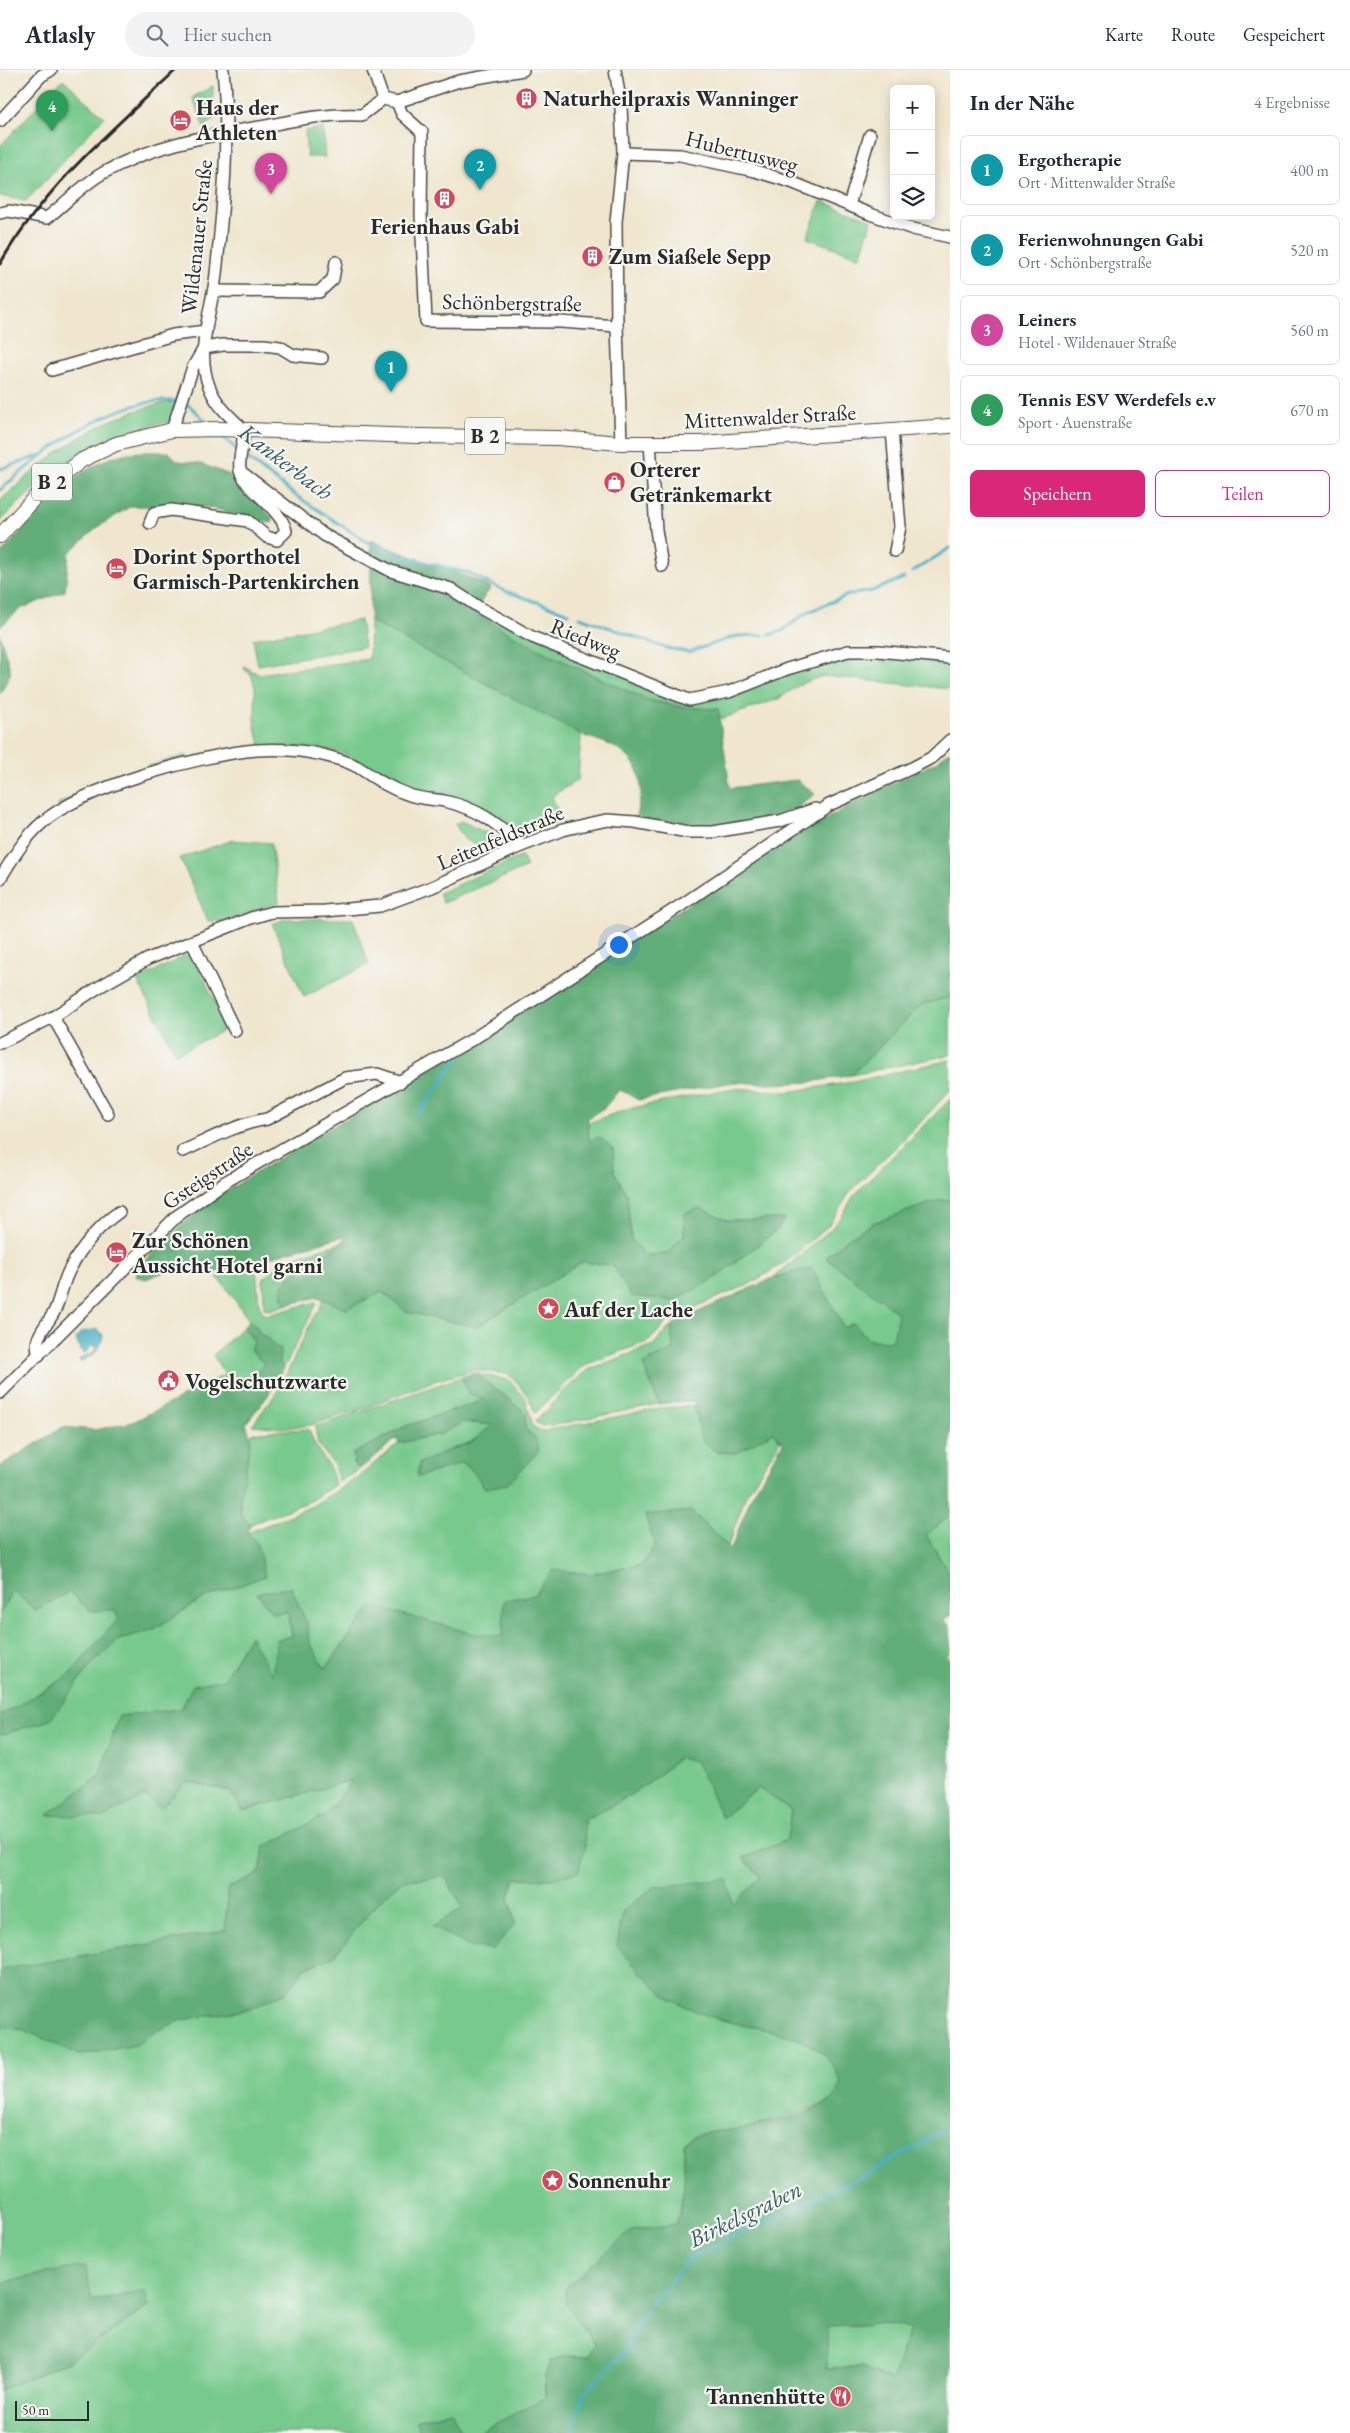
<!DOCTYPE html>
<html lang="de">
<meta charset="utf-8">
<style>
body{margin:0;font-family:"EB Garamond",serif;background:#f2f2f3;color:#1f2937}
.controls{position:absolute;right:15px;top:15px;display:grid;overflow:hidden;border-radius:8px;box-shadow:0 2px 12px #0003}
.controls button{width:45px;height:45px;display:grid;place-items:center;padding:0;border:0;border-bottom:1px solid #e0e1e3;background:#fff;color:#1f2937;font:25px sans-serif}
.scale{position:absolute;left:15px;bottom:12px;width:74px;box-sizing:border-box;padding-left:5px;border:2px solid #2b2b2b;border-top:0;font-size:14px;line-height:18px;white-space:nowrap;color:#2b2b2b;-webkit-text-stroke:4px #f6f6f2;paint-order:stroke}
.you{position:absolute;left:618px;top:874px;width:18px;height:18px;margin:-12px;border:4px solid #fff;border-radius:50%;background:#1a73e8;box-shadow:0 0 0 8px #1a73e833}
.badge{display:grid;place-items:center;width:32px;height:32px;border-radius:50%;background:#db2777;color:#fff;font-size:16px;font-weight:700}
.pin{position:absolute;translate:-50% -41px;filter:drop-shadow(0 1px 2px #0008)}
.pin::after{content:'';position:absolute;top:26px;width:18px;height:15px;background:inherit;clip-path:polygon(0 0,100% 0,50% 100%)}
.list{margin:0;padding:0;list-style:none}
h2{display:flex;justify-content:space-between;align-items:center;height:65px;margin:0;padding:0 20px;font-size:21px}
h2 small{font-size:16px;font-weight:400;color:#747a83}
.list li{display:grid;grid-template-columns:32px 1fr auto;gap:15px;align-items:center;box-sizing:border-box;height:70px;margin:0 10px 10px;padding:0 10px;border:1px solid #e0e1e3;border-radius:8px}
.list b{display:block;font-size:19px;white-space:nowrap}
.list p{margin:0;font-size:16px;white-space:nowrap;color:#747a83}
.list em{font-size:16px;font-style:normal;color:#747a83}
.actions{display:flex;gap:10px;padding:15px 20px}
.actions a{flex:1;padding:11px 0;border:1px solid #db2777;border-radius:8px;text-align:center;font-size:18px;color:#db2777}
.actions .main{background:#db2777;color:#fff}
.icon{flex:none;width:28px;height:28px;fill:none;stroke:currentColor;stroke-width:2;stroke-linecap:round;stroke-linejoin:round}
.map{position:relative;flex:none;width:950px;height:2363px;overflow:hidden}
header{display:flex;align-items:center;gap:30px;box-sizing:border-box;height:70px;padding:0 25px;background:#fff;border-bottom:1px solid #e0e1e3}
header strong{font-size:24px}
nav{display:flex;gap:28px;margin-inline-start:auto;font-size:18px}
.search{width:350px;height:45px;background:#f2f2f3;display:flex;align-items:center;gap:12px;box-sizing:border-box;padding:0 18px;border-radius:28px;color:#747a83;font-size:19px}
main{display:flex}
aside{flex:1;background:#fff}
.map>svg:first-child{display:block}
</style>
<header>
<strong>Atlasly</strong>
<div class="search"><svg class="icon" aria-label="search" viewBox="0 0 24 24"><circle cx="10" cy="10" r="6"/><path d="M15 15l6 6"/></svg>Hier suchen</div>
<nav><a>Karte</a><a>Route</a><a>Gespeichert</a></nav>
</header>
<main>
<div class="map">
<svg width="950" height="2363" viewBox="0 0 950 2363">
<rect width="100%" height="100%" fill="#f6f6f2"/>
<filter id="ink" filterUnits="userSpaceOnUse"><feTurbulence type="fractalNoise" baseFrequency=".02" numOctaves="2"/><feDisplacementMap in="SourceGraphic" scale="10" xChannelSelector="R" yChannelSelector="G"/><feConvolveMatrix kernelMatrix="1 2 1 2 8 2 1 2 1" color-interpolation-filters="sRGB"/></filter>
<filter id="wash" filterUnits="userSpaceOnUse"><feTurbulence type="fractalNoise" baseFrequency=".0096" numOctaves="4" result="noise"/><feDisplacementMap in="SourceGraphic" scale="20" xChannelSelector="R" yChannelSelector="G"/><feGaussianBlur stdDeviation="1.12" result="paint"/><feColorMatrix in="noise" values="0 0 0 0 0 0 0 0 0 0 0 0 0 0 0 0 0 1.4 0 .05"/><feComposite in="paint" operator="in"/></filter>
<g filter="url(#wash)">
<rect width="100%" height="100%" fill="#efe6cd"/>
<g fill="#77c98c" stroke="#517a5c">
<path d="M63 9 104 47 26 131 0 126V76Z"/>
<path d="M213 16V50L204 58 193 27Z"/>
<path d="M323 58 325 87H307L305 61Z"/>
<path d="M821 131 872 150 860 187 807 168Z"/>
<path d="M172 332 177 333 172 351C93 365 55 396 0 452V431C51 384 102 343 172 332Z"/>
<path d="M476 538 687 634 861 583 950 590V619L823 606 801 614 778 629 721 649 717 639 690 638 648 630 529 575 472 543Z"/>
<path d="M360 550 364 577 258 595 253 569Z"/>
<path d="M370 551 581 665 578 710 552 726 561 751 524 768C501 748 478 735 448 727 435 724 420 724 407 720 386 713 370 698 351 687 329 675 287 678 261 676L255 657V618L251 604 245 600 244 596 258 604 369 589Z"/>
<path d="M186 685 189 689 58 737V734L106 709Z"/>
<path d="M461 751 508 773 511 777 483 790 476 775 464 769 455 754Z"/>
<path d="M233 770 271 773 279 832 226 851H208L180 788Z"/>
<path d="M522 786 527 797 443 833 439 823Z"/>
<path d="M286 849H353L369 894 304 927 272 854Z"/>
<path d="M191 883 228 958 176 984 137 910Z"/>
<path d="M950 927V985L852 1005 921 934Z"/>
<path d="M950 990V1020L918 1055 850 1122 837 1143 827 1157 787 1191 748 1215 704 1233 667 1252 649 1271 585 1295 535 1343 529 1328 517 1312 507 1304 474 1300 434 1311 367 1337 311 1355 282 1358 252 1355 280 1318 313 1248 320 1239 323 1229 346 1239 382 1222 407 1242 476 1257 582 1192 613 1195 673 1231 711 1211 778 1159 784 1149 727 1150 700 1138 685 1143 684 1165 667 1184 644 1185 631 1169 627 1125 613 1101V1078L589 1072 588 1053 627 1039 733 1018 787 1022 853 1012Z"/>
<path d="M950 1029V1130H940L873 1153 847 1169 826 1187 899 1243 893 1271 870 1270 853 1254 844 1258 812 1198 773 1208 830 1160 842 1146 854 1125Z"/>
<path d="M343 1172 281 1220 285 1235 269 1240 264 1238 263 1208 286 1190Z"/>
<path d="M256 1196 259 1235 264 1244 268 1245 315 1232 317 1233 283 1300 268 1268 260 1264C257 1257 252 1255 248 1249 237 1234 229 1220 217 1207Z"/>
<path d="M671 1256 673 1280 643 1294 659 1334 554 1355 543 1356 536 1353V1349L545 1343 561 1323 588 1300 653 1275Z"/>
<path d="M243 1257 255 1271 250 1279 264 1294 248 1310 221 1323 213 1311 225 1305 213 1285Z"/>
<path d="M474 1303 509 1310 526 1329 533 1357 544 1361 661 1338 695 1335 701 1368 736 1383 773 1362 780 1371 746 1425 728 1476 691 1441 645 1445 655 1475 642 1495 591 1504 553 1500 503 1567 474 1564 372 1536 324 1599 309 1571 307 1554 258 1523 272 1543 288 1542 292 1567 277 1570 272 1606 250 1566 224 1609 194 1615 181 1639 119 1646 99 1707 48 1745 103 1746 146 1726 160 1739 187 1712 230 1721 243 1741 353 1709 326 1745 264 1777 260 1802 228 1818 226 1861 0 1900V1665L50 1650 91 1595 118 1570 154 1559 202 1529 264 1506 247 1463 310 1437 357 1408 399 1373 441 1364 463 1352 494 1355 471 1372 440 1383 418 1407 462 1393 472 1400 485 1418 525 1359 511 1330Z"/>
<path d="M461 1307 469 1323 485 1330 406 1356 353 1384 354 1394 360 1399 339 1412 334 1395 318 1374 315 1357Z"/>
<path d="M306 1359 310 1361C316 1386 332 1391 335 1415L308 1432 251 1454 241 1446 240 1432 251 1364 259 1362Z"/>
<path d="M950 1446V1505L926 1465Z"/>
<path d="M13 1521 36 1540 69 1522 91 1541 114 1540 119 1549 68 1606 0 1646V1543Z"/>
<path d="M679 1688 697 1691 722 1748 758 1718 791 1740 787 1770 744 1788 760 1807 733 1836 617 1876 671 1929 798 1968 820 1981 835 1995 841 2012 836 2025 828 2033 748 2058 698 2064 684 2073V2117L677 2154 632 2160 565 2232 595 2275 588 2287 565 2286 545 2305V2328L477 2363H462L451 2340 415 2351 420 2363H0V2320L68 2292 145 2222 91 2231 85 2196 40 2204 0 2214V1957L25 1960 79 1985 136 1975 156 1961 181 1950 251 1939 287 1921 305 1898 334 1886 378 1832 403 1810 445 1807 463 1838 434 1856 515 1854 509 1827 515 1808 552 1809 585 1777 584 1749C620 1735 650 1713 679 1688Z"/>
<path d="M885 2254 910 2258 892 2310 862 2297 826 2298 827 2256Z"/>
</g>
<g fill="#61ad78" stroke="#466c52" fill-rule="evenodd">
<path d="M169 382 177 391 199 393 230 405 273 448 272 453 207 437 131 436 99 456 69 483 65 521 20 539 0 557V485C34 448 71 397 123 384 137 381 155 382 169 382Z"/>
<path d="M371 470C410 488 452 499 491 517L473 543 547 584 644 629 678 637 718 639 730 718 797 710 815 724 797 738 771 747 709 757 636 748C637 738 642 726 641 717 639 682 609 673 581 665L370 551Z"/>
<path d="M0 565 11 602 0 624Z"/>
<path d="M950 681V927L921 935 852 1005 810 1012 772 1014 733 1012 638 1030 629 1024 619 1020 605 1037 588 1048 589 1071 599 1067 613 1078 614 1101 627 1125 631 1169 644 1185 667 1184 684 1165 685 1143 700 1138 727 1150 784 1149 778 1159 711 1211 673 1231 631 1226 613 1195 582 1192 476 1257 407 1242 382 1222 346 1239 318 1227 285 1235 281 1220 289 1207 343 1172 344 1166 213 1203 205 1194 169 1200 146 1209 136 1206 138 1198 182 1155 212 1130 291 1081 416 1008 783 774 854 733 936 692Z"/>
<path d="M940 1130H950V1445L926 1465 950 1505V1545L944 1550 950 1556V1580L947 1587 950 1589V2363H477L545 2328V2305L551 2290 565 2286 588 2287 594 2274 565 2232V2218L632 2160 677 2154 684 2117V2073C705 2059 722 2062 746 2058 760 2056 820 2040 830 2031 836 2026 838 2019 841 2012 821 1960 767 1963 722 1950 705 1946 687 1938 672 1929 651 1917 634 1894 617 1876L623 1841 654 1817 727 1809 733 1835 760 1807 743 1788 787 1770 791 1740 758 1718 722 1748 697 1692 679 1688C649 1713 620 1734 584 1749L585 1777 578 1802 552 1809 515 1808 509 1827 515 1854 493 1879 469 1877 433 1856 463 1838 445 1807 403 1810 378 1832 334 1886 305 1898 287 1921 251 1939 181 1950 156 1961 136 1975 79 1985 25 1960 0 1957V1900L225 1861 228 1818 260 1803 264 1777 326 1745 352 1710 243 1741 230 1721 187 1712 160 1739 146 1726 103 1747 47 1745 99 1707 119 1646 181 1639 193 1615 224 1609 250 1566 272 1605 277 1570 292 1566 288 1542 272 1543 257 1523 291 1517 307 1554 309 1571 325 1599 372 1536 474 1564 503 1566 504 1530 535 1525 553 1500 591 1504 642 1495 655 1475 645 1445 691 1441 731 1479 751 1427 783 1373 773 1362 736 1383 716 1382 701 1369 694 1331 659 1334 643 1294 673 1280 671 1256 685 1248 773 1208 812 1198 844 1258 853 1253 870 1270 893 1271 898 1243 826 1188 847 1169 873 1153ZM885 2254 910 2258 892 2310 862 2297 826 2298 828 2256Z"/>
<path d="M249 1251 257 1257 260 1264C269 1268 272 1276 281 1280L279 1290 283 1300 267 1327 246 1353 251 1369 240 1431 241 1446 251 1454 247 1463 257 1473 265 1506 202 1529 154 1559 118 1570 91 1595 50 1650 0 1665V1646L68 1606 119 1548 114 1540 91 1541 69 1522 36 1540 13 1521 0 1543V1396L63 1357 95 1360 133 1352 213 1311 221 1323 248 1310 264 1294 250 1278 254 1271 243 1257Z"/>
<path d="M474 1303 526 1343 525 1359 535 1367 539 1381 508 1414 485 1418 472 1400 462 1393 417 1407 419 1393 471 1372 493 1355 463 1352 441 1364 399 1373 396 1369 360 1399 354 1394 353 1384 406 1356 484 1330 469 1323 461 1307Z"/>
<path d="M86 2196 92 2231 145 2221 149 2236 68 2292 0 2320V2214L40 2204Z"/>
<path d="M451 2340 462 2363H420L415 2351Z"/>
</g>
<path fill="#49b0c8" stroke="#3a6e7a" d="M98 1259 103 1265C101 1281 93 1285 80 1292L79 1289 93 1283 97 1277 92 1275 84 1284 80 1280 76 1269 81 1262Z"/>
<g fill="none" stroke-linecap="round" stroke-linejoin="round">
<g stroke="#49b0c8" stroke-width="3">
<path d="M184 334 190 336 210 355"/>
<path d="M220 364 237 380"/>
<path d="M244 386 295 425 367 472 404 487 468 503 505 521 569 543"/>
<path d="M0 399 42 385"/>
<path d="M0 420C44 382 99 337 159 331 166 331 172 329 178 332"/>
<path d="M912 502 950 478"/>
<path d="M580 547 666 578 689 582 737 566 763 565"/>
<path d="M769 565 782 561 806 543 848 525 872 521 904 508"/>
<path d="M771 781 802 761"/>
<path d="M418 1044 465 979"/>
<path d="M572 2363 584 2322 623 2284 644 2243 690 2188 864 2106 950 2056"/>
</g>
</g>
</g>
<g filter="url(#ink)">
<g fill="none" stroke-linecap="round" stroke-linejoin="round">
<defs>
<g id="minor">
<path d="M373 0 383 29"/>
<path d="M615 0 621 35 623 83 616 152 617 256 621 373"/>
<path d="M397 32 402 44 422 62 421 145 426 251 561 252 617 256"/>
<path d="M0 51 41 6 51 0"/>
<path d="M623 83 680 85 755 101 791 112 870 144 913 159 950 167"/>
<path d="M849 135 870 65"/>
<path d="M0 143 9 141 47 148C66 133 82 115 103 103 152 75 206 66 260 57 296 50 326 43 362 45L383 29 397 32 459 11 523 0"/>
<path d="M214 221 319 222 333 209 336 192"/>
<path d="M52 300 173 265 206 261"/>
<path d="M172 360 193 297 204 278 223 275H264L280 277 293 285 322 288"/>
<path d="M892 360 900 457 895 481"/>
<path d="M650 373 656 460 662 496"/>
<path d="M240 401 324 465 391 501 451 519 480 538 532 567 689 630 729 622 787 599 848 581H878L950 588"/>
<path d="M150 453 154 443 171 440 248 451 267 467 277 470 286 461C280 436 243 419 240 399 238 387 244 373 244 360 230 347 216 335 209 316 195 280 212 240 216 204 223 137 230 68 223 0"/>
<path d="M0 809C12 789 25 767 43 752 83 717 203 684 257 680 276 679 299 680 318 684 331 687 349 691 361 699 376 709 389 718 407 724 418 729 432 729 444 731 477 738 498 753 521 776"/>
<path d="M192 872 235 961"/>
<path d="M53 947 108 1044"/>
<path d="M0 973 53 947 99 917 148 889 251 848 272 842 325 841 380 836 432 817 521 776 563 760 587 754 608 750 635 752 688 762H713L780 751 815 739"/>
<path d="M183 1081C210 1069 237 1054 267 1049L345 1008 377 1004 401 1012"/>
<path d="M39 1285C32 1266 47 1257 55 1240 61 1226 63 1210 71 1197 82 1176 100 1155 119 1142"/>
<path d="M0 1323 177 1146 225 1112 473 969 683 834 829 735 912 698 931 688 950 670"/>
</g>
<path id="major" d="M0 466 37 425 82 390 116 374 172 360 220 359 418 366 557 368 621 373H701L950 356"/>
</defs>
<use href="#minor" stroke="#484743" stroke-width="14"/>
<use href="#major" stroke="#484743" stroke-width="16"/>
<use href="#minor" stroke="#fff" stroke-width="11"/>
<use href="#major" stroke="#fff" stroke-width="14"/>
<path stroke="#2b2b2b" stroke-width="3" d="M0 194C44 117 113 59 176 0"/>
</g>
</g>
<defs>
<symbol id="building-disc" viewBox="-11 -11 22 22"><circle r="9.5" fill="#d1495b" stroke="#f6f6f2"/><path d="M-4-6H4V6H1V3H-1V6H-4ZM-2.5-4.3h1.7v1.8h-1.7ZM.8-4.3h1.7v1.8H.8ZM-2.5-1h1.7V.8h-1.7ZM.8-1h1.7V.8H.8Z" fill="#fff"/></symbol>
<symbol id="hotel-disc" viewBox="-11 -11 22 22"><circle r="9.5" fill="#d1495b" stroke="#f6f6f2"/><path d="M-6-4.5h1.5V1H6V5H4.5V3h-9V5H-6ZM-4 0a1.8 1.8 0 1 1 3.6 0ZM.5 0V-2.5h3Q6-2.5 6 0Z" fill="#fff"/></symbol>
<symbol id="shop-disc" viewBox="-11 -11 22 22"><circle r="9.5" fill="#d1495b" stroke="#f6f6f2"/><path d="M-5-2.5h2.3a2.7 3.5 0 0 1 5.4 0H5L5.5 6h-11ZM-1.5-2.5h3a1.5 2.3 0 0 0-3 0Z" fill="#fff"/></symbol>
<symbol id="sight-disc" viewBox="-11 -11 22 22"><circle r="9.5" fill="#d1495b" stroke="#f6f6f2"/><path d="M0-6L1.8-2.2L6-1.7L2.9 1.2L3.7 5.4L0 3.3L-3.7 5.4L-2.9 1.2L-6-1.7L-1.8-2.2Z" fill="#fff"/></symbol>
<symbol id="civic-disc" viewBox="-11 -11 22 22"><circle r="9.5" fill="#d1495b" stroke="#f6f6f2"/><path d="M-.6-6.5H3V-4.5H.6V-3L4-1V1h2V6H-6V1h2V-1L-.6-3ZM-1.2 2.5V6h2.4V2.5Z" fill="#fff"/></symbol>
<symbol id="restaurant-disc" viewBox="-11 -11 22 22"><circle r="9.5" fill="#d1495b" stroke="#f6f6f2"/><path d="M-5-6h1v4h1v-4h1v4h1v-4h1v5L-1.5 .5V6h-2V.5L-5-1ZM5-6V6H3V1.5H1.5Q1.5-4 5-6Z" fill="#fff"/></symbol>
</defs>
<g fill-rule="evenodd">
<use href="#building-disc" x="514" y="16" width="25" height="25"/>
<use href="#hotel-disc" x="168" y="38" width="25" height="25"/>
<use href="#building-disc" x="432" y="116" width="25" height="25"/>
<use href="#building-disc" x="580" y="174" width="25" height="25"/>
<use href="#shop-disc" x="602" y="400" width="25" height="25"/>
<use href="#hotel-disc" x="104" y="486" width="25" height="25"/>
<use href="#hotel-disc" x="104" y="1170" width="25" height="25"/>
<use href="#sight-disc" x="536" y="1226" width="25" height="25"/>
<use href="#civic-disc" x="156" y="1298" width="25" height="25"/>
<use href="#sight-disc" x="540" y="2098" width="25" height="25"/>
<use href="#restaurant-disc" x="828" y="2314" width="25" height="25"/>
</g>
<g text-anchor="middle" stroke-width="4.5" stroke-linejoin="round" paint-order="stroke">
<g fill="#f6f6f2" stroke="#686867" stroke-width="1">
<rect x="465" y="347.5" width="40" height="37" rx="4"/>
<rect x="32" y="393.5" width="40" height="37" rx="4"/>
</g>
<g font-size="21" font-weight="bold" fill="#2b2b2b">
<text x="485" y="373">B 2</text>
<text x="52" y="419">B 2</text>
</g>
<g font-size="22" font-weight="bold" fill="#2b2b2b" stroke="#f6f6f2" text-anchor="start">
<text x="543" y="36">Naturheilpraxis Wanninger</text>
<text x="196" y="45">Haus der<tspan x="196" dy="25">Athleten</tspan></text>
<text x="445" y="164" text-anchor="middle">Ferienhaus Gabi</text>
<text x="609" y="194">Zum Siaßele Sepp</text>
<text x="630" y="407">Orterer<tspan x="630" dy="25">Getränkemarkt</tspan></text>
<text x="133" y="494">Dorint Sporthotel<tspan x="133" dy="25">Garmisch-Partenkirchen</tspan></text>
<text x="132" y="1178">Zur Schönen<tspan x="132" dy="25">Aussicht Hotel garni</tspan></text>
<text x="564" y="1247">Auf der Lache</text>
<text x="185" y="1319">Vogelschutzwarte</text>
<text x="568" y="2118">Sonnenuhr</text>
<text x="825" y="2334" text-anchor="end">Tannenhütte</text>
</g>
<g font-size="22" fill="#2b2b2b" stroke="#f6f6f2">
<text transform="translate(742 81) rotate(14)" y="8">Hubertusweg</text>
<text transform="translate(196 167) rotate(-84)" y="8">Wildenauer Straße</text>
<text transform="translate(512 232) rotate(1)" y="8">Schönbergstraße</text>
<text transform="translate(770 346) rotate(-3)" y="8">Mittenwalder Straße</text>
<text transform="translate(586 568) rotate(22)" y="8">Riedweg</text>
<text transform="translate(500 767) rotate(-23)" y="8">Leitenfeldstraße</text>
<text transform="translate(207 1105) rotate(-34)" y="8">Gsteigstraße</text>
</g>
<g font-size="24" font-style="italic" fill="#365a62" stroke="#f6f6f2">
<text transform="translate(286 392) rotate(37)" y="8">Kankerbach</text>
<text transform="translate(745 2144) rotate(-26)" y="8">Birkelsgraben</text>
</g>
</g>
</svg>
<div class="controls">
<button>+</button>
<button>−</button>
<button><svg class="icon" aria-label="layers" viewBox="0 0 24 24"><path d="M12 4l9 5-9 5-9-5zM3 14l9 5 9-5"/></svg></button>
</div>
<div class="scale">50 m</div>
<div class="you"></div>
<div class="pin badge" style="left:391px;top:322px;background:#0f9aa8">1</div>
<div class="pin badge" style="left:480px;top:120px;background:#0f9aa8">2</div>
<div class="pin badge" style="left:271px;top:124px;background:#d1479c">3</div>
<div class="pin badge" style="left:52px;top:61px;background:#2e9e5b">4</div>
</div>
<aside>
<h2>In der Nähe<small>4 Ergebnisse</small></h2>
<ul class="list">
<li><span class="badge" style="background:#0f9aa8">1</span><div><b>Ergotherapie</b><p>Ort · Mittenwalder Straße</p></div><em>400 m</em></li>
<li><span class="badge" style="background:#0f9aa8">2</span><div><b>Ferienwohnungen Gabi</b><p>Ort · Schönbergstraße</p></div><em>520 m</em></li>
<li><span class="badge" style="background:#d1479c">3</span><div><b>Leiners</b><p>Hotel · Wildenauer Straße</p></div><em>560 m</em></li>
<li><span class="badge" style="background:#2e9e5b">4</span><div><b>Tennis ESV Werdefels e.v</b><p>Sport · Auenstraße</p></div><em>670 m</em></li>
</ul>
<div class="actions"><a class="main">Speichern</a><a>Teilen</a></div>
</aside>
</main>
